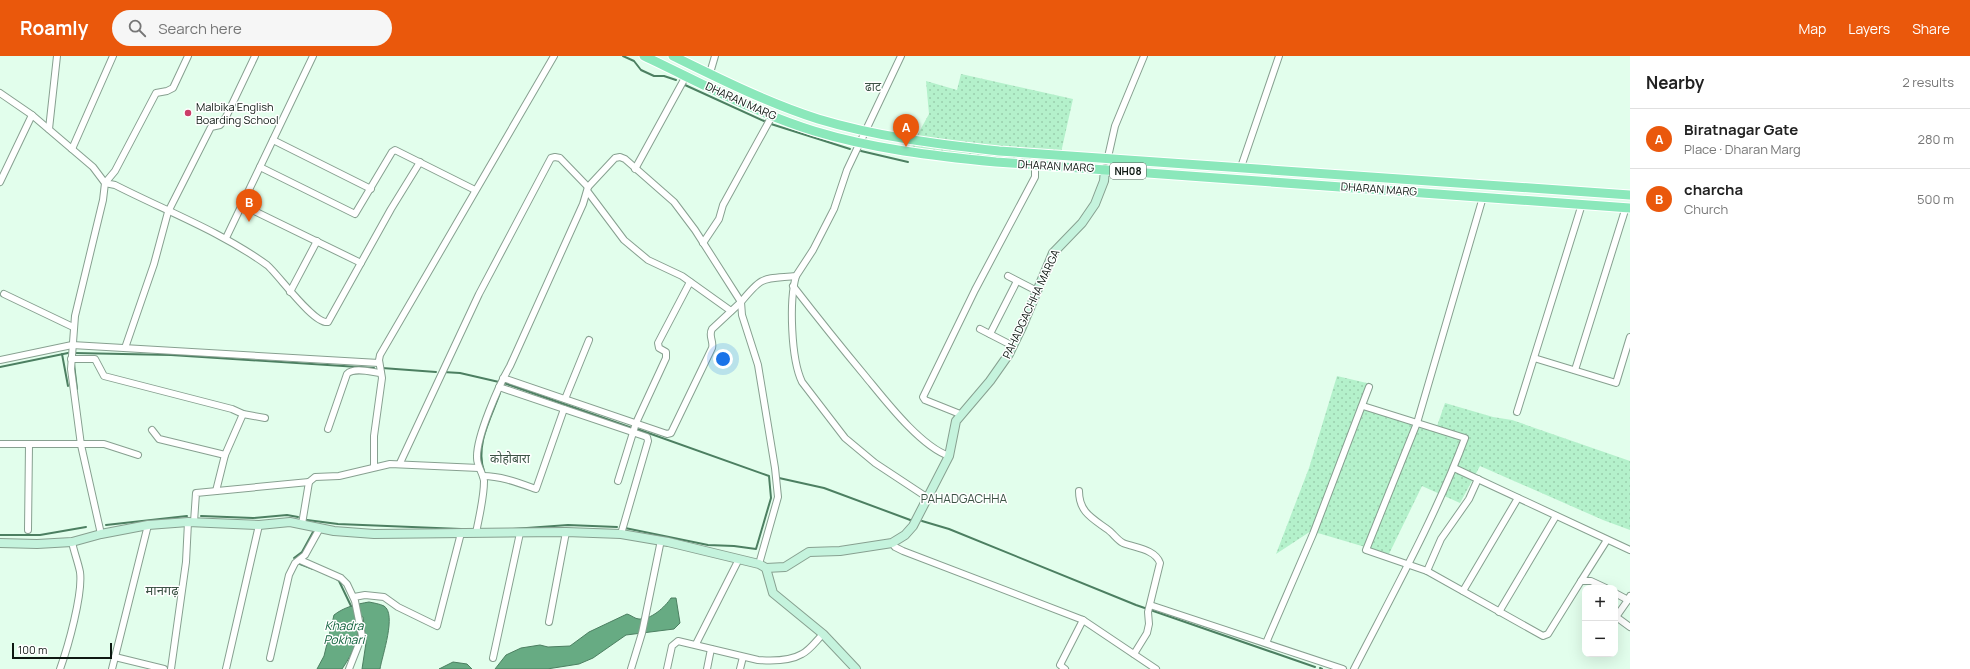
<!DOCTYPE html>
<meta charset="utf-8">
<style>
body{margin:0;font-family:Manrope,"Noto Sans Devanagari",sans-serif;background:#f6f6f6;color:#222}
.controls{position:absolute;right:12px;bottom:12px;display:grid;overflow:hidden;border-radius:8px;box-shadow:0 4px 16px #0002}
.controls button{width:36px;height:36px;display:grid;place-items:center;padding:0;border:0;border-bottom:1px solid #e0e0e0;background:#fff;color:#222;font:20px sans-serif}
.scale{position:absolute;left:12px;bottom:10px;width:100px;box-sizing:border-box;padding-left:4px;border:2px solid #0e1812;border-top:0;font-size:11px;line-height:14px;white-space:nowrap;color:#0e1812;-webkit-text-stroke:3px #fff;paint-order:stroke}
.you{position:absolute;left:723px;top:303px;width:14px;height:14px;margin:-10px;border:3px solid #fff;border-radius:50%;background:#1a73e8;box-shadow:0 0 0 6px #1a73e833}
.badge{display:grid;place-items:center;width:26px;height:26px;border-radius:50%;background:#ea580c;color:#fff;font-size:13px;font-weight:700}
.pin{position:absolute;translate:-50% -33px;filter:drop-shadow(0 1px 2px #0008)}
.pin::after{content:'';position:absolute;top:21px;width:14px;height:12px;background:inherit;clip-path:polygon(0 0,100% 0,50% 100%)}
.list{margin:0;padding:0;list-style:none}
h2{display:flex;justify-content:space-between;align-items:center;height:52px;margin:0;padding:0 16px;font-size:17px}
h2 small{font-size:13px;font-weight:400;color:#767676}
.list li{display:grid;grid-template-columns:26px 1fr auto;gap:12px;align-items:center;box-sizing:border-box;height:60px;padding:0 16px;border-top:1px solid #e0e0e0}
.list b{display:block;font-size:15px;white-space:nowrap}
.list p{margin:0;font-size:13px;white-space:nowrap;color:#767676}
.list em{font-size:13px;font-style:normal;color:#767676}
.icon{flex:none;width:22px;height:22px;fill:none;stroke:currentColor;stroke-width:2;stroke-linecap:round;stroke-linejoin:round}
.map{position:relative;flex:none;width:1630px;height:613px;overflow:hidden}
header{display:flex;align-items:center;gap:24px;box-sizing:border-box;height:56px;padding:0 20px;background:#ea580c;color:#fff}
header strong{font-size:19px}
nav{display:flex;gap:22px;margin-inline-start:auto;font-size:14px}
.search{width:280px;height:36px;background:#f6f6f6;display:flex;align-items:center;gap:10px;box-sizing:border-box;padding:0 14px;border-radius:22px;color:#767676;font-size:15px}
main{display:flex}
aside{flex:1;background:#fff}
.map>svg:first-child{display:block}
</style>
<header>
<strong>Roamly</strong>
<div class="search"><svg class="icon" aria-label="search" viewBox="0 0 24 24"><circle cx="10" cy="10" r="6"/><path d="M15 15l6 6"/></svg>Search here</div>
<nav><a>Map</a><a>Layers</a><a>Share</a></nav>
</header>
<main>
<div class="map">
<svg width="1630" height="613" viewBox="0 0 1630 613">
<defs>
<pattern id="grass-dots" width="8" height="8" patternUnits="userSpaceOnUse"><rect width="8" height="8" fill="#b4f1cb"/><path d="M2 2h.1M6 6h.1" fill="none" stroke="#9acead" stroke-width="1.8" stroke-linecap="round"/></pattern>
</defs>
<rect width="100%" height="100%" fill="#e2feec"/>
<g fill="url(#grass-dots)">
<path d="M961 18 1073 43 1058 110 1038 103 1011 108 908 96 929 58 926 25 957 34Z"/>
<path d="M1337 320 1371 328 1363 349 1436 373 1445 347 1493 361 1512 364 1630 405V474L1603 464 1480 410 1460 447 1422 430 1389 498 1311 475 1276 498 1309 412Z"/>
</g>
<g fill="#67ab83" stroke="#4c7f61">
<path d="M671 542H676L680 567 674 573 626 579 593 602 579 608 547 613H495L506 599 521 592 540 589 548 591 570 590 589 576 627 558C631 559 635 563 639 563 651 564 665 551 671 542Z"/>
<path d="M369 546C374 547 380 548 384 550 397 558 382 600 380 613H362L366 587 363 561 358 559C360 580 354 596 342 613H317L324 600 334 559C344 551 357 548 369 546Z"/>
<path d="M453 606 467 608 472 613H439Z"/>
</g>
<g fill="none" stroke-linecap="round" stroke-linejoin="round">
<g stroke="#4c7f61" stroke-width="2">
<path d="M623 0 634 5 641 14 654 20H664L676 24"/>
<path d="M685 29 764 65"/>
<path d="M771 68 850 93"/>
<path d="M861 95 908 106"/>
<path d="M74 297 171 299 374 312"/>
<path d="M62 298 68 330"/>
<path d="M74 308 77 333"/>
<path d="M0 311 68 297"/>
<path d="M382 312 436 316"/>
<path d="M443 316 460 317 499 326"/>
<path d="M504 327 632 372"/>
<path d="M484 415C475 389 491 362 500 337"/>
<path d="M779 422 824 432 913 465"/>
<path d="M201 460 253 462 287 459 298 461"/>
<path d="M307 464 338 468 461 473"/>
<path d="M922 465 949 473 1136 549 1315 611"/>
<path d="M106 469 187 460"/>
<path d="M625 472 708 489 734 490 756 493 771 442 769 420 637 373"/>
<path d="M513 473 568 469 617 471"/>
<path d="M0 479H40L86 471"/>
<path d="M294 502 302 496 313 476"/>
<path d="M300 508 313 513"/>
<path d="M335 522 339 525 351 550"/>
<path d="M1320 612 1322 613"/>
</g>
<defs>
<g id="street">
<path d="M188 0 173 32 167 35 156 37 115 115 105 127 115 129C166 155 220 175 267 209 278 218 314 269 328 266L391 153 420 106"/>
<path d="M710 17 715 0"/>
<path d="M0 37 32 59 93 111 105 127 103 144 75 260 71 313 81 389 101 478"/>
<path d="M49 73 57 0"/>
<path d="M273 84 371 133"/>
<path d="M72 93 113 0"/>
<path d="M1108 101 1115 70 1144 0"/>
<path d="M260 111 355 158 392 96 395 94 475 134"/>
<path d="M1241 111 1279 0"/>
<path d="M635 113 686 20"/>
<path d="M0 126 32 59"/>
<path d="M588 136 624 184 648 204 682 220 731 255"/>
<path d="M1483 141 1417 367 1366 494 1427 515 1543 580 1548 578 1581 525H1591L1606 532"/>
<path d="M242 149 361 207"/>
<path d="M226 182 313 0"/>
<path d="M703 187 719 163 723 149 772 60"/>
<path d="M796 220C789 245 791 303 802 326L845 382 875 407 928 442"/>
<path d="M1008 220 1037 235"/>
<path d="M793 230C817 261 841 291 866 321 885 344 920 390 949 400"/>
<path d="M290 236 317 185"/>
<path d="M4 238 73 271"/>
<path d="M980 273 1013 290"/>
<path d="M990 278 1017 225"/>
<path d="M125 292 154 208 168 156 211 71 220 69 226 61 255 0"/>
<path d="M1534 302 1616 327 1630 281"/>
<path d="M71 303H95L104 320 232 353 243 358 265 362"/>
<path d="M0 304 72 289 379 307"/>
<path d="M1575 314 1626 151"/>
<path d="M499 331 647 381 648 385 621 478"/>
<path d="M565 343 589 284"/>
<path d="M1517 356 1582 148"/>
<path d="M960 358 925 344 923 341 975 234 1035 121V109"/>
<path d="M328 373 347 318C354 311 371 316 381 317"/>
<path d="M152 374 159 383 225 399"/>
<path d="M0 388H104L138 399"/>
<path d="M400 407 479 238 551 102 555 101 560 102 588 131"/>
<path d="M374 411V380L382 322 379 304 380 299 554 0"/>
<path d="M1454 412 1630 494"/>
<path d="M483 420C501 420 519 427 536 433L564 353"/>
<path d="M618 425 636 367 666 302V296L659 292 658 287 690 226"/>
<path d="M216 435 225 399 243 358"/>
<path d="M1079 435C1079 456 1092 462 1107 473 1113 477 1117 484 1123 487 1135 492 1155 493 1160 507L1148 556 1149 568 1147 577 1134 598"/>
<path d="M194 466 196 437 309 426"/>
<path d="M302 468 309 426 315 421 339 420 390 408 479 412"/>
<path d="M28 474 29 389"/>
<path d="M476 477C479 461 484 442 484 425 483 417 477 410 477 402 476 381 499 329 510 310L583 148 588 131 615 102 620 101 625 103 674 146 695 174 741 246 712 273C708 280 714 285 712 292L671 377 667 378 503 322"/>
<path d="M892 487 895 491 903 495 1083 564 1156 613"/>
<path d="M300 504 341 522 347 528 355 545 362 580 349 613"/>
<path d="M759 508 778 441 775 412 758 309 742 259 741 246C763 219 763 223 796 220L813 194 834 153 847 114 901 0"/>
<path d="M1427 515 1441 483 1469 443 1478 423"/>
<path d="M1581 525 1607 484"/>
<path d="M1463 535 1518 442"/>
<path d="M1615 537 1628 544 1630 540"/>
<path d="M354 541 365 539 384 541 398 551 437 570 461 477"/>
<path d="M1150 549 1343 613"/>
<path d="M1499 556 1556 460"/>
<path d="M1615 560 1630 571"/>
<path d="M1616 561 1628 544"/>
<path d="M549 566 566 476"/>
<path d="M1266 587 1313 478 1369 331"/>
<path d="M696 588 739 503"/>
<path d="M115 601 164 613"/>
<path d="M270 602 289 519 295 507 305 499 320 472"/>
<path d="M493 602 520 477"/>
<path d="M60 613C68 591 83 538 80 516 78 506 74 496 72 486"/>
<path d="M112 613 148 469"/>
<path d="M171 613 186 506 188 466"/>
<path d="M226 613 259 469"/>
<path d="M631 613 642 577 661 484"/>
<path d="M667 613 672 590 678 585 758 604C771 605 790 605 802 598 810 594 816 585 823 578"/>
<path d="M707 613 711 593"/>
<path d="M740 613 743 601"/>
<path d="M1065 613 1060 609 1083 564"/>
<path d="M1354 613C1393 537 1435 462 1465 382L1363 350"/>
</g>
<g id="secondary">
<path d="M0 487 37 488 72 486 101 478 148 469 188 466 259 469 290 466 334 475 374 478 566 476 621 478 668 486 759 508 766 512 785 511 809 496 840 495 892 487 905 479 913 470 949 400 956 365 990 325 1009 298 1022 271 1053 197 1082 167 1095 148 1104 125 1105 113"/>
<path d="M766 512 773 537 823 578 856 613"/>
</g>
<g id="primary">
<path d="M644 0C699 26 755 57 814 75 873 93 934 100 996 106L1630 152"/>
<path d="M673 0C720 23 768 47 818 63 877 81 938 88 999 95L1630 139"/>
</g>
</defs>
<use href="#street" stroke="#87a090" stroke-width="8"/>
<use href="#secondary" stroke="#87a090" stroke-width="10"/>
<use href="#primary" stroke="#fff" stroke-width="11"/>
<use href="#street" stroke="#fff" stroke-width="6"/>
<use href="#secondary" stroke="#c5f3dd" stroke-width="8"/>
<use href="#primary" stroke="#8be8bb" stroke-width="9"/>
</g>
<circle fill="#cb3d68" stroke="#fff" stroke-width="1.5" cx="188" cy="57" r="4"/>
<g text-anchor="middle" stroke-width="3" stroke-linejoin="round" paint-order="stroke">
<rect fill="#fff" stroke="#565d59" stroke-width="1" x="1110" y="107" width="36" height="16" rx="3"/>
<g font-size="10" font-weight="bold" fill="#0e1812">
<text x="1128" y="119">NH08</text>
</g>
<g font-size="11" fill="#0e1812" stroke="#fff">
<text transform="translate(741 45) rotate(24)" y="4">DHARAN MARG</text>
<text transform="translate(1056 110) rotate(3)" y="4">DHARAN MARG</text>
<text transform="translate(1379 133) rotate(4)" y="4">DHARAN MARG</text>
<text transform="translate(1031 248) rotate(-65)" y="4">PAHADGACHHA MARGA</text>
</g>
<g font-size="11" fill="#0e1812" stroke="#fff" text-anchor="start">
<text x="196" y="55">Malbika English<tspan x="196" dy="13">Boarding School</tspan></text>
</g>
<g font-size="12" fill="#3c5345" stroke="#fff">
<text x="873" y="35">ढाट</text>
<text x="510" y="407">कोहोबारा</text>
<text x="964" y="447">PAHADGACHHA</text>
</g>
<g font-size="12" font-style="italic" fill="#12633d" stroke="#fff">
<text x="344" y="574">Khadra<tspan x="344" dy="14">Pokhari</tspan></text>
</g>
<g font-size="13" fill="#3c5345" stroke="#fff">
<text x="162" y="539">मानगढ़</text>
</g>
</g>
</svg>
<div class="controls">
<button>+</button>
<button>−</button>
</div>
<div class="scale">100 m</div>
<div class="you"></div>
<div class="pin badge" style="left:906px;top:91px">A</div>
<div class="pin badge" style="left:249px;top:166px">B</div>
</div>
<aside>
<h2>Nearby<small>2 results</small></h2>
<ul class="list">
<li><span class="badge">A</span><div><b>Biratnagar Gate</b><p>Place · Dharan Marg</p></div><em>280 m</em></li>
<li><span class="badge">B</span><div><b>charcha</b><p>Church</p></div><em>500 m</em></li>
</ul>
</aside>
</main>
